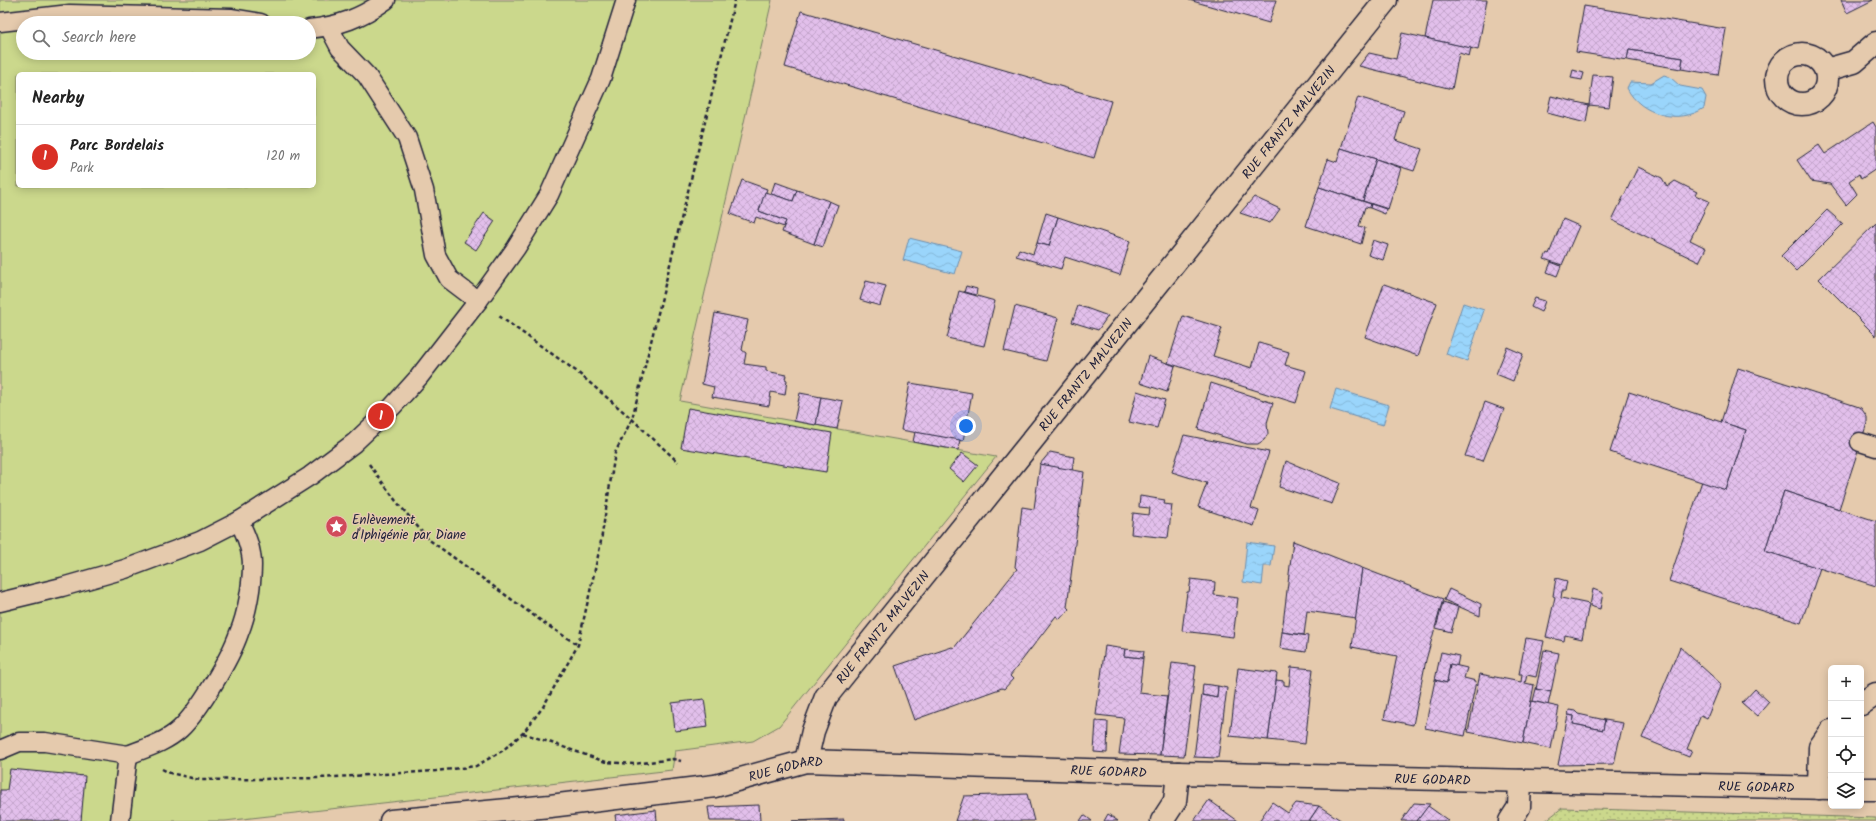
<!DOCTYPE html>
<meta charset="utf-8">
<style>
body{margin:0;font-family:Kalam,sans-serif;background:#f2f2f2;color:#222}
.controls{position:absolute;right:12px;bottom:12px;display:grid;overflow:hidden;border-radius:6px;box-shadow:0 2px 10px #0003}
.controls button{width:36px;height:36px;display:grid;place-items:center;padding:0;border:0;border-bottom:1px solid #e0e0e0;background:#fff;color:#222;font:20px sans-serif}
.you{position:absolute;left:966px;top:426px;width:14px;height:14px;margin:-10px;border:3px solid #fff;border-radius:50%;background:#1a73e8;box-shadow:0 0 0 6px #1a73e833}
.badge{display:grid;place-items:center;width:26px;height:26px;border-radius:50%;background:#d93025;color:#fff;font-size:13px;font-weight:700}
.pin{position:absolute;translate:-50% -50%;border:2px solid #fff;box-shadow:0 1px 4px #0006}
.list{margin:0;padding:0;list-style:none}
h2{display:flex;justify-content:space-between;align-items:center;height:52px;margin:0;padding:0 16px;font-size:17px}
h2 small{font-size:13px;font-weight:400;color:#767676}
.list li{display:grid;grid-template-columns:26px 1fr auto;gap:12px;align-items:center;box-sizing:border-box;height:64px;padding:0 16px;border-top:1px solid #e0e0e0}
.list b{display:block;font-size:15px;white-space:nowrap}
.list p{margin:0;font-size:13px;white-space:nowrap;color:#767676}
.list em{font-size:13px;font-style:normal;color:#767676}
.icon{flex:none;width:22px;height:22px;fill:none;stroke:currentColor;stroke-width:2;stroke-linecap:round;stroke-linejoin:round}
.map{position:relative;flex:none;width:1876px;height:821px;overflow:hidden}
.search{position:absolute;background:#fff;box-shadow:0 2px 10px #0003;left:16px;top:16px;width:300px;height:44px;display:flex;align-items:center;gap:10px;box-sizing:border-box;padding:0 14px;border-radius:22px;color:#767676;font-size:15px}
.panel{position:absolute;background:#fff;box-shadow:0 2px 10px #0003;left:16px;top:72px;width:300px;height:116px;border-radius:6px}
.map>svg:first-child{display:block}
</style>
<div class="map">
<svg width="1876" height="821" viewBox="0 0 1876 821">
<defs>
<pattern id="grass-dots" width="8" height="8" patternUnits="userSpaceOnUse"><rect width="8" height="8" fill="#cbd88c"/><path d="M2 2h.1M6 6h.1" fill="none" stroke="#aeb97a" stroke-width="1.8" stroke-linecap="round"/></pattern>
<pattern id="water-waves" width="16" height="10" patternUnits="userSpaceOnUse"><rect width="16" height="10" fill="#9ad5fb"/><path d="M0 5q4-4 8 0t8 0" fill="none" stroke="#84b7d8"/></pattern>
<pattern id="building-cross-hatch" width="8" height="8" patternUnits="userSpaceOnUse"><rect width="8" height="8" fill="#e2bfeb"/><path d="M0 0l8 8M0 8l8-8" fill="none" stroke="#c2a4ca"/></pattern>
</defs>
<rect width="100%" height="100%" fill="#e5caad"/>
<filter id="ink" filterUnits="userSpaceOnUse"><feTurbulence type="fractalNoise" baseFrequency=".025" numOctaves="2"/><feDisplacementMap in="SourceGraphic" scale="8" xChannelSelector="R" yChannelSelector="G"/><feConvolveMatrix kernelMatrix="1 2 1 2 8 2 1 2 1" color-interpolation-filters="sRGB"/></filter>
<g filter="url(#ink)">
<path fill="url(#grass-dots)" stroke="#767d64" d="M1562 808 1876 818V821H1545Z"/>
<path fill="#cbd88c" stroke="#767d64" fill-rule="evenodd" d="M0 0H772L680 401 996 457 779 726 753 741 675 751 672 770 225 821H0ZM23 23H309V53H23ZM18 74H314V186H18Z"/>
<g fill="url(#water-waves)" stroke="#6a8dae">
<path d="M1664 75 1670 77 1680 86 1702 90 1706 97 1704 108C1680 125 1640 115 1627 88L1630 82 1651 83Z"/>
<path d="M909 238 962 251 955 274 903 260Z"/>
<path d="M1463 303 1484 310 1467 361 1446 354Z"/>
<path d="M1336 389 1389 405 1383 425 1330 409Z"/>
<path d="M1247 542 1274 546 1271 566H1264L1262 585 1243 582Z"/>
</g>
<g fill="url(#building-cross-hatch)" stroke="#22223b">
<path d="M1189 0H1276L1269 23Z"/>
<path d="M1433 0H1487L1478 50 1425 38Z"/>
<path d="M1841 0H1873L1847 13Z"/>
<path d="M1584 6 1726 29 1718 75 1681 69 1683 58 1629 50 1627 60 1576 52Z"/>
<path d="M801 11 1111 101 1094 158 785 67Z"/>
<path d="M1402 33 1471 48 1469 56 1459 53 1452 89 1359 66 1369 53 1396 59Z"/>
<path d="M1629 50 1683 58 1681 69 1627 60Z"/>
<path d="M1573 70 1584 73 1582 80 1571 78Z"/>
<path d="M1593 75 1613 77 1609 107 1589 105Z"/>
<path d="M1551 96 1589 105 1586 123 1547 113Z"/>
<path d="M1358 97 1404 111 1395 140 1422 149 1414 171 1341 148Z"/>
<path d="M1873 122 1876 127V169L1861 179 1859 174 1849 181 1857 194 1846 205 1830 184 1811 181 1797 160 1819 145 1825 154Z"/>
<path d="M1341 148 1376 159 1363 201 1319 187 1328 159 1337 162Z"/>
<path d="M1376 159 1401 168 1388 209 1363 201Z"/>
<path d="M1638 167 1662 178 1667 187 1675 181 1697 192 1695 195 1709 201 1690 240 1706 248 1699 262 1612 220Z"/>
<path d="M742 180 767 189 759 211 786 221 784 227 756 217 754 223 730 214Z"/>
<path d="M775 182 797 190 793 201 771 194Z"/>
<path d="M1319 187 1371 204 1370 208 1365 207 1359 226 1365 228 1361 244 1306 226Z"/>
<path d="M797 190 829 201 814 244 782 232 786 221 759 211 765 192 793 201Z"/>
<path d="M1254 197 1280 209 1270 223 1240 213Z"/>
<path d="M829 201 838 205 823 247 814 244Z"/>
<path d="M1371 204 1386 209 1385 214 1370 208Z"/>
<path d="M1827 210 1843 224 1796 271 1781 256Z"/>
<path d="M484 213 495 221 476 250 464 242Z"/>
<path d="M1046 213 1058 217 1049 246 1037 243Z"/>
<path d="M1058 217 1130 241 1120 275 1065 257 1061 269 1016 256 1019 249 1033 254 1037 243 1049 246Z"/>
<path d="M1563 219 1579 226 1562 265 1544 259 1547 253 1549 254Z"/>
<path d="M1876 223V336L1819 279Z"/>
<path d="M1373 240 1388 245 1383 260 1368 255Z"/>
<path d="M1551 262 1561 266 1557 276 1547 272Z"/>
<path d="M866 281 886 286 880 306 860 300Z"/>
<path d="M1384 284 1437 303 1418 356 1365 337Z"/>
<path d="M966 286 977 289 976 295 964 292Z"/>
<path d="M959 291 995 301 984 346 947 338Z"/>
<path d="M1535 298 1545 301 1541 312 1531 307Z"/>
<path d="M1015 306 1058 318 1046 361 1004 351Z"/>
<path d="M1078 306 1086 308 1108 316 1098 330 1072 322Z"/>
<path d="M715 313 748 320 742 350 746 353 744 364 766 367V371L786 375 785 379 787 380 785 395 771 392 769 406 712 397 714 387 702 384Z"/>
<path d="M1183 316 1222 328 1213 356 1252 368 1259 343 1289 352 1285 365 1306 371 1296 403 1168 363Z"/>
<path d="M1507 347 1523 354 1513 381 1496 374Z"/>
<path d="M1148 356 1175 366 1167 392 1140 383Z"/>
<path d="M1738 368 1856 406 1861 408 1867 417V423L1839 509 1784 491 1765 551 1820 568 1801 623 1669 581 1702 481 1726 490 1746 430 1721 422Z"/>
<path d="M910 383 972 393 963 441 901 430Z"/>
<path d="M1211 383 1273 403 1267 423 1268 434 1264 440 1258 444H1247L1198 429Z"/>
<path d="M1137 391 1165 400 1157 428 1129 422Z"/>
<path d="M1629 392 1746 430 1726 490 1610 452Z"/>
<path d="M800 393 821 397 816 425 794 421Z"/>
<path d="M821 397 843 401 837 429 816 425Z"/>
<path d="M1485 402 1504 409 1483 461 1465 456Z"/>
<path d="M688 408 832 433 826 472 681 448Z"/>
<path d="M915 432 960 440 958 450 913 442Z"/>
<path d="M1184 435 1269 452 1251 508 1259 511 1254 526 1198 507 1207 483 1172 472Z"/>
<path d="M1050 452 1074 457 1072 471 1040 464Z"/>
<path d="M962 453 978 465 964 482 949 469Z"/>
<path d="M1286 461 1340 483 1332 504 1279 487Z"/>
<path d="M1040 464 1084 472 1067 607 1069 609 1060 619 1056 616 1010 676 1013 679 1004 689 1002 688 914 720 895 666 952 647 954 648 1017 569 1015 567 1022 507 1034 509Z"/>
<path d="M1784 491 1876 521V586L1765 551Z"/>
<path d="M1140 496 1165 500 1164 504 1172 505 1168 538 1131 534 1133 513 1149 515 1150 508 1139 507Z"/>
<path d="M1293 541 1362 568 1356 618 1307 611 1304 635 1282 632Z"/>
<path d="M1362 568 1443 599 1426 660 1413 725 1384 719 1397 656 1352 647Z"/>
<path d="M1556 578 1567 581 1565 591H1562L1561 598 1589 604 1582 639 1565 635 1564 641 1546 637 1555 597 1553 596Z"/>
<path d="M1191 579 1215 582 1214 595 1238 598 1233 637 1182 631 1187 592H1189Z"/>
<path d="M1449 589 1481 604 1480 616 1444 600Z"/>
<path d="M1593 589 1603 593 1600 609 1590 606Z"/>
<path d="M1443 602 1458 607 1451 632 1436 628Z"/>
<path d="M1282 632 1308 636 1306 652 1280 648Z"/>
<path d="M1526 638 1544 641 1536 677 1527 675 1525 683 1534 685 1523 743 1468 732 1480 674 1521 682 1522 674H1519Z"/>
<path d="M1105 646 1125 649 1124 656 1143 658 1139 693 1167 696 1160 755 1119 754 1124 718 1096 715Z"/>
<path d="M1680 647 1721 684 1707 718 1701 715 1687 749 1692 751 1689 757 1642 738Z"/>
<path d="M1125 649 1144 651 1143 658 1124 656Z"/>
<path d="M1544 650 1559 653 1551 692 1536 689Z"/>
<path d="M1441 652 1459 656 1457 666 1450 664 1447 683 1435 680Z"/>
<path d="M1172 663 1196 666 1184 756 1160 755Z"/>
<path d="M1450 664 1467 668 1464 678 1476 681 1465 736 1425 728 1435 680 1447 683Z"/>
<path d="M1291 667 1313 669 1305 744 1268 740 1276 680 1284 681V685L1289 686Z"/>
<path d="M1238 668 1277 673 1268 740 1230 736Z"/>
<path d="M1203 684 1218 686 1217 698 1202 695Z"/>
<path d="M1218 686 1227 688 1218 758 1194 757 1202 695 1217 698Z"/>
<path d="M1536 689 1551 692 1548 705 1533 701Z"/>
<path d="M1755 689 1769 702 1757 716 1742 703Z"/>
<path d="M704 699 708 727 675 731 672 703Z"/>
<path d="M1531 701 1559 707 1551 749 1523 743Z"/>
<path d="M1569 710 1575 711 1578 714 1605 720 1603 730 1573 724 1574 716 1568 715Z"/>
<path d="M1568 715 1574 716 1573 724 1603 730 1605 720 1623 723 1614 764 1558 765Z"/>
<path d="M1096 721 1108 722 1107 753 1094 752Z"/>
<path d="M10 769 85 776 81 821H0V790H7Z"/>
<path d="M1027 794 1034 821H955L964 796Z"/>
<path d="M1209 800 1238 821H1194Z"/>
<path d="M1272 802 1288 813 1296 803 1319 806 1309 821H1259Z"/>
<path d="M1414 803 1430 804 1417 821H1401Z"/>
<path d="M759 805 760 821H710L708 807Z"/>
<path d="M1319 806 1342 821H1309Z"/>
<path d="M1428 806 1449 821H1417Z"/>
<path d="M656 810 657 821H616L615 815Z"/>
<path d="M1108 814 1118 821H1104Z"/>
<path d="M1084 815 1092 821H1080Z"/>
<path d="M844 819V821H792Z"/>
</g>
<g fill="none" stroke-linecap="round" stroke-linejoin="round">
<defs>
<g id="lane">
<path d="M0 22 70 14 232 18 261 23"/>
<path d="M329 27 340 48 367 76 407 138 424 190 436 255 449 279 478 301"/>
<path d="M309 29C339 26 361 18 386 0"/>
<path d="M1860 442 1876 447"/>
<path d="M0 602 62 587 125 569 200 541 239 521 310 476 354 443 392 407 419 377 478 301 516 248 549 195 601 79 626 0"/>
<path d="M0 750 19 742H45L128 755 120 821"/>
<path d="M128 755C146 748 166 742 180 729 199 711 230 659 239 633 247 614 252 585 252 565 252 549 246 535 239 521"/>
</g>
<g id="street">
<circle cx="1802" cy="79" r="25"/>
<path d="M1826 70 1854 62 1876 43"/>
<path d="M1861 704 1876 694"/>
<path id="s1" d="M806 761 813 731 826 697 1386 0"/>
<path d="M1819 788 1820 747 1831 731"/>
<path d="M1861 789H1876"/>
<path id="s2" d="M391 821 550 806 715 786 806 761 1178 773 1831 788"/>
<path d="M1162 821 1175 801 1178 773"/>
<path d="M1510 821 1519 807 1520 781"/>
</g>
</defs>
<use href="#lane" stroke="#22223b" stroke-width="21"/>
<use href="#street" stroke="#22223b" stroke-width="25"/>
<g stroke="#22223b" stroke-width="2.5" stroke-dasharray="4 3" stroke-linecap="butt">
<path d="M499 316 576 371 632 419 678 462"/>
<path d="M369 464 396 501 428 539 547 625 578 645"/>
<path d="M523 733 606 762 634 764 673 759 681 761"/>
<path d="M162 769 170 773 200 780 319 778 436 771 476 766 502 751 523 733 543 707 578 645 600 547 615 453 632 419 735 0"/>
</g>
<use href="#lane" stroke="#e5caad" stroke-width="18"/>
<use href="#street" stroke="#e5caad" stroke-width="22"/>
</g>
</g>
<defs>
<symbol id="sight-disc" viewBox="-11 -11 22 22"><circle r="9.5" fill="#d1495b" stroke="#e5caad"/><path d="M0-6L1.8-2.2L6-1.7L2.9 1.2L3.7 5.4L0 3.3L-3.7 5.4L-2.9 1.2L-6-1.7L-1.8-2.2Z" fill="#fff"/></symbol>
</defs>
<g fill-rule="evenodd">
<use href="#sight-disc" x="324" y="514" width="25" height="25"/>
</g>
<g text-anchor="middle" stroke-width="3" stroke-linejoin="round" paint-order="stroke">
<g font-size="13" fill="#22223b" stroke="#e5caad">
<text dy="5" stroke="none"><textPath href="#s1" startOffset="805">RUE FRANTZ MALVEZIN</textPath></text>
<text dy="5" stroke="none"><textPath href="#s1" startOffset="481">RUE FRANTZ MALVEZIN</textPath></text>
<text dy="5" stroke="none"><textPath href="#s1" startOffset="157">RUE FRANTZ MALVEZIN</textPath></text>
<text dy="5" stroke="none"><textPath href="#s2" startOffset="399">RUE GODARD</textPath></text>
<text dy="5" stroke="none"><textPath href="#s2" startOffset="723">RUE GODARD</textPath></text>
<text dy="5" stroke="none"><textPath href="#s2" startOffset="1047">RUE GODARD</textPath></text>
<text dy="5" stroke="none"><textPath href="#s2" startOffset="1371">RUE GODARD</textPath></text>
</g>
<g font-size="13" fill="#22223b" stroke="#e5caad" text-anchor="start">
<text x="352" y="524">Enlèvement<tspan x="352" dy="15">d'Iphigénie par Diane</tspan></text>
</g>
</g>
</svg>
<div class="controls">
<button>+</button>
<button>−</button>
<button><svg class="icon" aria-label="locate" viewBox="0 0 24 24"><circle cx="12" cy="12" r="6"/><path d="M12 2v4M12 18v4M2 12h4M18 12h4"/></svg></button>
<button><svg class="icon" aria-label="layers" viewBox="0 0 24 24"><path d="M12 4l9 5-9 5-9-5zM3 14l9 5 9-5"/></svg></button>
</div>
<div class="you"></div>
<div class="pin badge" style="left:381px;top:416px">1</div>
<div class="search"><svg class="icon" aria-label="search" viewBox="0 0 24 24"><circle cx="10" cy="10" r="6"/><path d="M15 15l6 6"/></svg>Search here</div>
<section class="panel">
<h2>Nearby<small></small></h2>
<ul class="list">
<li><span class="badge">1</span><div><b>Parc Bordelais</b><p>Park</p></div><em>120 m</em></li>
</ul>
</section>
</div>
